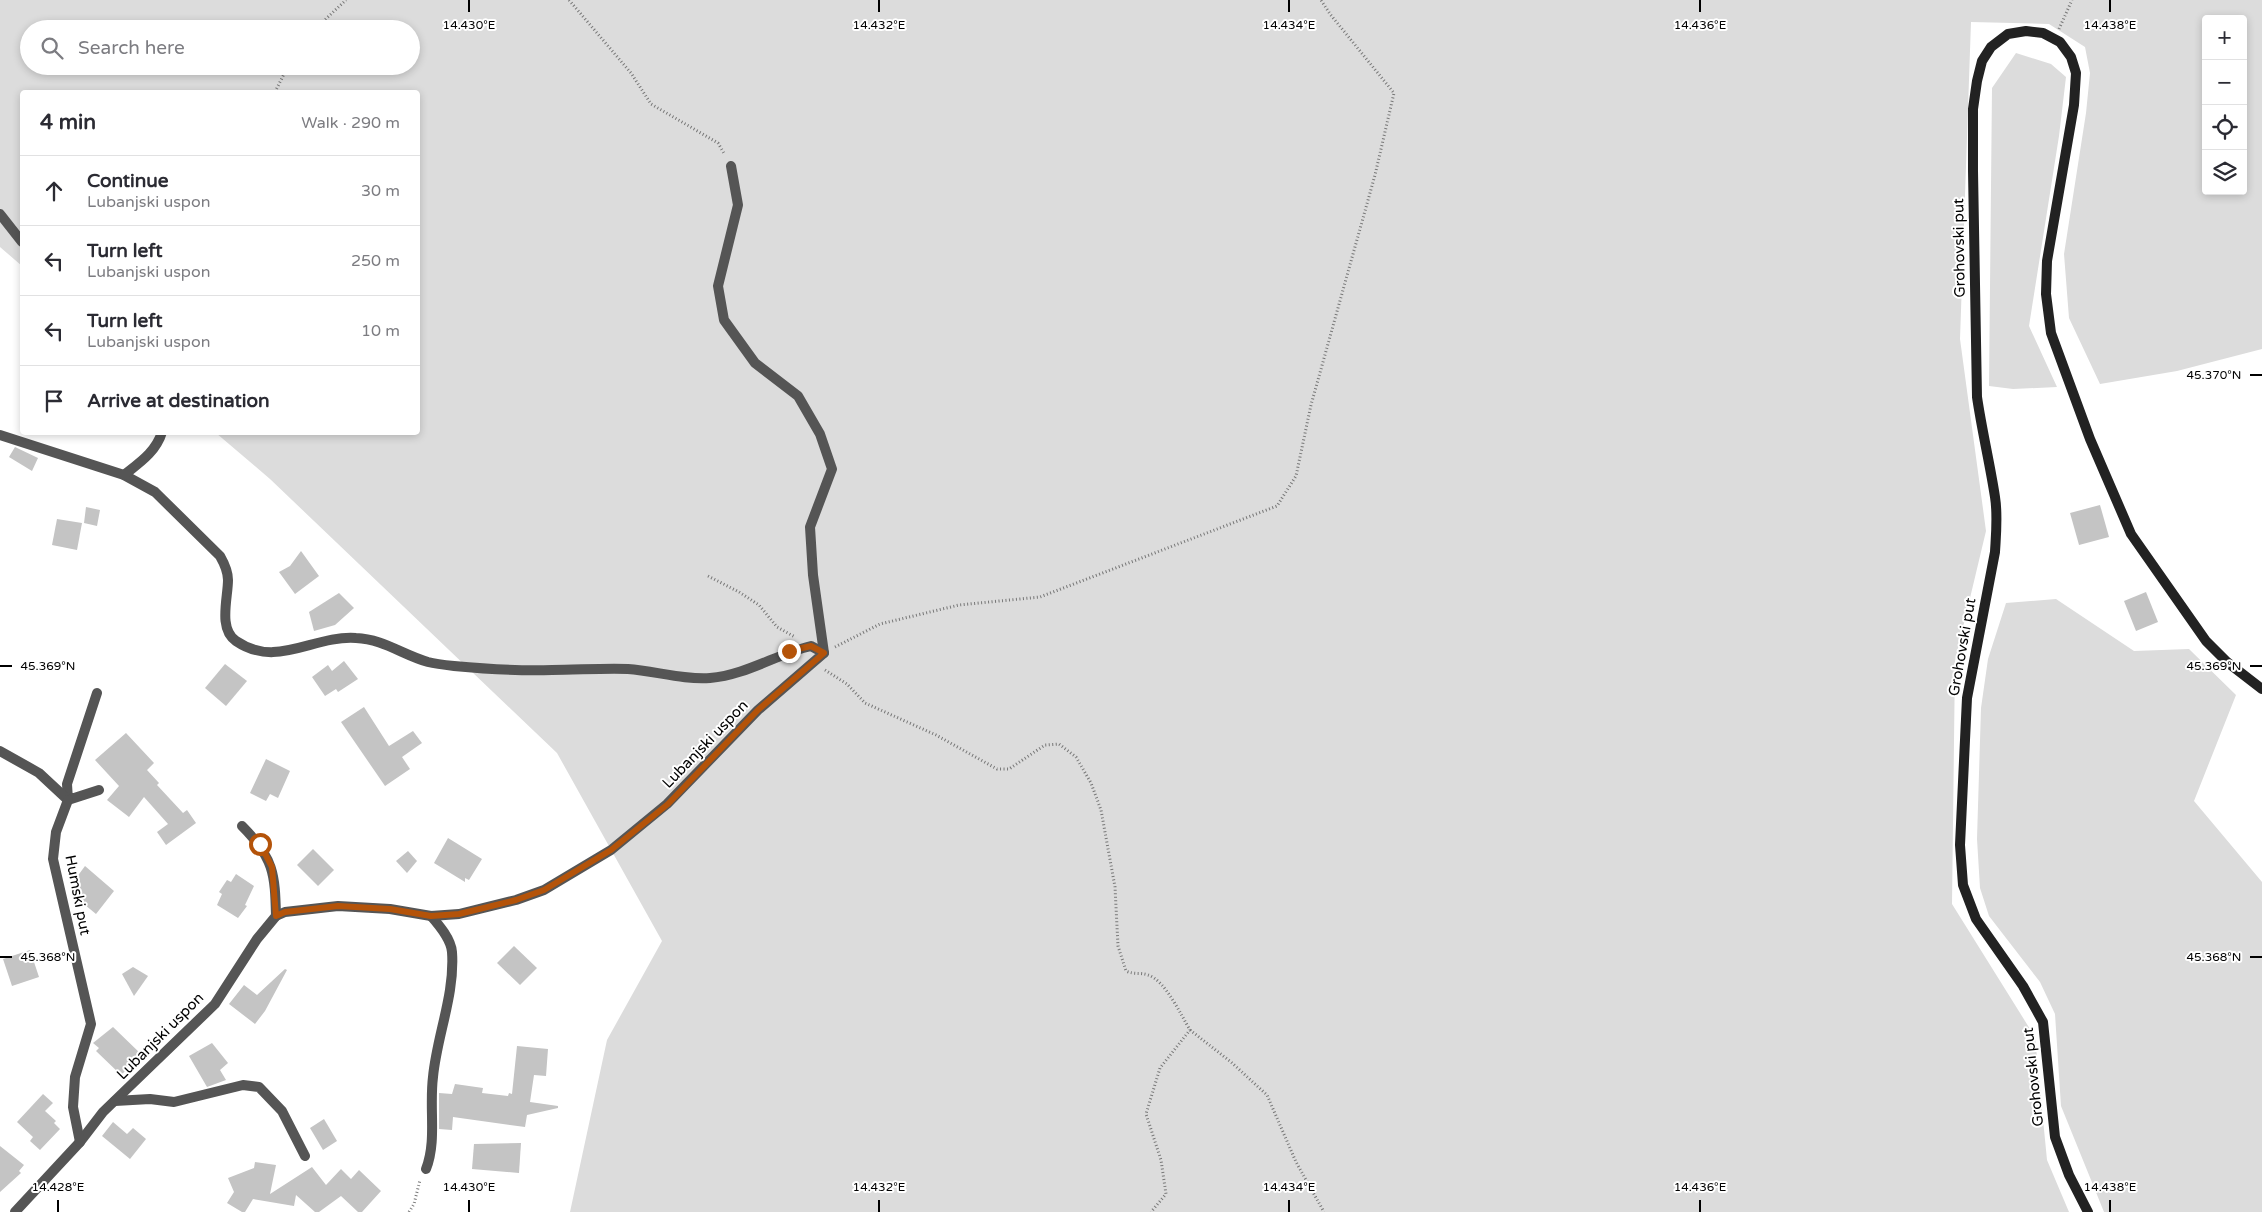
<!DOCTYPE html>
<meta charset="utf-8">
<style>
body{margin:0;font-family:"Varela Round",sans-serif;background:#f7f7f7;color:#2b2b33}
.controls{position:absolute;right:15px;top:15px;display:grid;overflow:hidden;border-radius:5px;box-shadow:0 2px 8px #0003}
.controls button{width:45px;height:45px;display:grid;place-items:center;padding:0;border:0;border-bottom:1px solid #e1e1e2;background:#fff;color:#2b2b33;font:25px sans-serif}
.stop{position:absolute;width:15px;height:15px;margin:-11px;border:4px solid #b45309;border-radius:50%;background:#fff}
.stop.end{background:#b45309;border-color:#fff;box-shadow:0 1px 5px #0008}
.list{margin:0;padding:0;list-style:none}
h2{display:flex;justify-content:space-between;align-items:center;height:65px;margin:0;padding:0 20px;font-size:21px}
h2 small{font-size:16px;font-weight:400;color:#7c7c81}
.list li{display:grid;grid-template-columns:32px 1fr auto;gap:15px;align-items:center;box-sizing:border-box;height:70px;padding:0 20px;border-top:1px solid #e1e1e2}
.list b{display:block;font-size:19px;white-space:nowrap}
.list p{margin:0;font-size:16px;white-space:nowrap;color:#7c7c81}
.list em{font-size:16px;font-style:normal;color:#7c7c81}
.icon{flex:none;width:28px;height:28px;fill:none;stroke:currentColor;stroke-width:2;stroke-linecap:round;stroke-linejoin:round}
.map{position:relative;flex:none;width:2262px;height:1212px;overflow:hidden}
.search{position:absolute;background:#fff;box-shadow:0 2px 8px #0003;left:20px;top:20px;width:400px;height:55px;display:flex;align-items:center;gap:12px;box-sizing:border-box;padding:0 18px;border-radius:28px;color:#7c7c81;font-size:19px}
.panel{position:absolute;background:#fff;box-shadow:0 2px 8px #0003;left:20px;top:90px;width:400px;height:345px;border-radius:5px}
.map>svg:first-child{display:block}
</style>
<div class="map">
<svg width="2262" height="1212" viewBox="0 0 2262 1212">
<rect width="100%" height="100%" fill="#fff"/>
<g fill="#dcdcdc" fill-rule="evenodd">
<path d="M0 0H2262V349L2177 371 2100 384 2069 318 2064 254 2086 113 2090 73 2085 47 2049 24 1971 22 1960 339 1986 531 1955 661 1952 904 2035 1037 2047 1160 2069 1212H570L607 1040 662 941 557 753 270 479 216 433 418 432V92H22V266L0 247ZM2206 19H2243V191H2206ZM29 29H411V66H29Z"/>
<path d="M2016 53 2051 64 2066 77 2059 136 2029 326 2057 387 2013 389 1989 386 1992 88Z"/>
<path d="M2056 599 2134 651 2189 649 2236 695 2194 801 2262 882V1212H2104L2061 1106 2055 1014 2040 982 1989 916 1980 888 1977 839 1981 708 1988 659 2006 603Z"/>
</g>
<g fill="#c4c4c4">
<path d="M15 447 38 458 32 471 9 457Z"/>
<path d="M2100 505 2109 537 2079 545 2070 513Z"/>
<path d="M86 507 100 510 97 526 84 523Z"/>
<path d="M57 519 82 523 77 550 52 545Z"/>
<path d="M301 551 319 576 295 594 279 572 290 566Z"/>
<path d="M2146 592 2158 622 2136 631 2124 601Z"/>
<path d="M339 593 354 608 335 625 314 631 309 612Z"/>
<path d="M344 661 358 679 338 692 336 689 325 696 312 677 328 665 332 671Z"/>
<path d="M225 664 247 681 226 706 205 688Z"/>
<path d="M364 707 389 746 413 731 422 743 402 757 410 769 385 786 341 722Z"/>
<path d="M126 733 154 763 147 770 159 783 157 785 183 813 187 810 196 823 166 845 157 832 168 824 144 797 129 817 107 800 119 786 95 760Z"/>
<path d="M266 759 290 771 278 798 270 794 266 801 250 793Z"/>
<path d="M448 838 482 859 469 880 465 878V882L434 863Z"/>
<path d="M313 849 334 870 318 886 297 865Z"/>
<path d="M408 851 417 861 407 873 396 861Z"/>
<path d="M85 866 114 891 96 914 73 895 80 887 74 881Z"/>
<path d="M236 874 254 886 245 905 247 906 238 918 217 905 222 894 219 892 227 880 231 882Z"/>
<path d="M514 946 537 968 520 985 497 963Z"/>
<path d="M30 950 39 977 12 986 3 959Z"/>
<path d="M133 967 148 976 134 996 122 974Z"/>
<path d="M285 969 287 970 265 1011 255 1024 229 1004 244 985 257 995Z"/>
<path d="M113 1027 142 1055 121 1075 96 1051 99 1048 93 1043Z"/>
<path d="M212 1043 228 1063 220 1070 226 1080 207 1087 189 1056Z"/>
<path d="M517 1046 548 1049 546 1076 534 1075 530 1102 558 1106V1108L527 1115 525 1127 453 1117 452 1130 439 1129V1093L452 1094 455 1084 483 1088 482 1093 508 1096 509 1093 512 1094Z"/>
<path d="M43 1094 53 1103 45 1111 56 1121 54 1123 60 1129 40 1150 30 1141 33 1137 17 1122Z"/>
<path d="M324 1119 337 1141 323 1150 310 1128Z"/>
<path d="M113 1122 127 1134 133 1128 146 1139 130 1159 102 1136Z"/>
<path d="M521 1143 519 1173 472 1169 474 1144Z"/>
<path d="M0 1146 24 1165 19 1171 21 1173 0 1192Z"/>
<path d="M255 1162 276 1165 270 1194 312 1167 326 1185 341 1169 351 1179 359 1170 381 1191 362 1212H358L341 1196 319 1212H315L296 1195 294 1206 253 1199 245 1212H242L227 1203 234 1192 228 1178 254 1168Z"/>
</g>
<g fill="none" stroke-linecap="round" stroke-linejoin="round">
<g stroke="#777" stroke-width="3" stroke-dasharray="1 2.5" stroke-linecap="butt">
<path d="M569 0 631 73 651 104 718 143 725 155"/>
<path d="M315 29 346 0"/>
<path d="M2059 29 2072 0"/>
<path d="M275 92 288 66"/>
<path d="M708 576 739 592 759 605 777 627 795 637"/>
<path d="M835 647 880 624 959 605 1040 597 1277 506 1296 476 1311 405 1375 175 1394 93 1330 14 1321 0"/>
<path d="M825 670 847 684 865 703 936 735 997 769H1009L1045 745 1059 744 1076 757 1091 783 1101 810 1115 887 1118 946 1126 971C1135 975 1140 972 1148 975 1165 980 1181 1015 1190 1030L1160 1068 1146 1114 1161 1160 1166 1194 1151 1212"/>
<path d="M1190 1030 1231 1062 1267 1095 1296 1162 1324 1212"/>
<path d="M409 1212 414 1204 420 1180"/>
</g>
<g stroke="#555" stroke-width="10">
<path d="M731 166 738 205 718 286 724 320 755 363 798 396 820 434 832 469 810 527 813 575 824 653"/>
<path d="M97 693 67 784 68 800 99 790"/>
<path d="M0 751 39 773 68 800"/>
<path d="M242 826C274 858 275 874 276 916"/>
</g>
<g stroke="#555" stroke-width="10">
<path d="M0 214 22 242"/>
<path d="M0 435 124 475 155 492 220 556C224 563 228 571 228 580 228 598 218 629 236 641 277 669 313 635 356 638 383 639 403 655 428 662 436 664 445 665 454 666 486 669 520 671 552 670 577 670 603 668 628 669 655 671 683 680 710 678 746 675 777 654 811 646L824 653 758 710 667 804 611 850 544 890 516 900 459 914 431 916 390 909 338 906 285 912 276 916 257 939 215 1004 103 1112 80 1142 15 1212"/>
<path d="M124 475C139 463 156 452 162 432"/>
<path d="M68 800 56 832 53 859 91 1024 75 1077 73 1107 80 1142"/>
<path d="M115 1101 150 1099 174 1102 243 1085 259 1087 282 1111 305 1156"/>
<path d="M426 1169C437 1141 429 1108 433 1077 437 1035 455 995 452 952 451 939 439 925 431 916"/>
</g>
<path stroke="#222" stroke-width="10" d="M2088 1212 2069 1175 2055 1137 2043 1022 2023 986 1976 919 1963 885 1960 845 1967 698 1995 552C1996 534 1998 515 1995 497 1990 464 1982 431 1977 397L1973 171V109L1977 81 1982 61 1991 47 2008 34 2026 31 2043 33 2060 42 2071 57 2076 73 2074 105 2047 261 2046 294 2051 333 2090 439 2131 534 2206 641 2227 662 2262 689"/>
</g>
<g fill="none" stroke-linecap="round" stroke-linejoin="round">
<path stroke="#b45309" stroke-width="6" d="M260 844 272 867 276 916 285 912 338 906 390 909 431 916 459 914 516 900 544 890 611 850 668 804 758 710 824 653 811 646 789 651"/>
</g>
<path fill="none" stroke="#000" stroke-width="2" d="M469 0V12M879 0V12M1289 0V12M1700 0V12M2110 0V12M2250 375H2262M0 666H12M2250 666H2262M0 957H12M2250 957H2262M58 1200V1212M469 1200V1212M879 1200V1212M1289 1200V1212M1700 1200V1212M2110 1200V1212"/>
<g text-anchor="middle" stroke-width="4" stroke-linejoin="round" paint-order="stroke">
<g font-size="15" fill="#000" stroke="#fff">
<text transform="translate(1959 248) rotate(-91)" y="5">Grohovski put</text>
<text transform="translate(1962 647) rotate(-80)" y="5">Grohovski put</text>
<text transform="translate(705 744) rotate(-46)" y="5">Lubanjski uspon</text>
<text transform="translate(78 895) rotate(79)" y="5">Humski put</text>
<text transform="translate(160 1036) rotate(-45)" y="5">Lubanjski uspon</text>
<text transform="translate(2033 1077) rotate(-96)" y="5">Grohovski put</text>
</g>
</g>
<g font-size="12" text-anchor="middle" fill="#000" stroke="#fff" stroke-width="4" stroke-linejoin="round" paint-order="stroke">
<text x="469" y="29">14.430°E</text>
<text x="879" y="29">14.432°E</text>
<text x="1289" y="29">14.434°E</text>
<text x="1700" y="29">14.436°E</text>
<text x="2110" y="29">14.438°E</text>
<text x="2214" y="379">45.370°N</text>
<text x="48" y="670">45.369°N</text>
<text x="2214" y="670">45.369°N</text>
<text x="48" y="961">45.368°N</text>
<text x="2214" y="961">45.368°N</text>
<text x="58" y="1191">14.428°E</text>
<text x="469" y="1191">14.430°E</text>
<text x="879" y="1191">14.432°E</text>
<text x="1289" y="1191">14.434°E</text>
<text x="1700" y="1191">14.436°E</text>
<text x="2110" y="1191">14.438°E</text>
</g>
</svg>
<div class="controls">
<button>+</button>
<button>−</button>
<button><svg class="icon" aria-label="locate" viewBox="0 0 24 24"><circle cx="12" cy="12" r="6"/><path d="M12 2v4M12 18v4M2 12h4M18 12h4"/></svg></button>
<button><svg class="icon" aria-label="layers" viewBox="0 0 24 24"><path d="M12 4l9 5-9 5-9-5zM3 14l9 5 9-5"/></svg></button>
</div>
<div class="stop" style="left:260px;top:844px"></div>
<div class="stop end" style="left:789px;top:651px"></div>
<div class="search"><svg class="icon" aria-label="search" viewBox="0 0 24 24"><circle cx="10" cy="10" r="6"/><path d="M15 15l6 6"/></svg>Search here</div>
<section class="panel">
<h2>4 min<small>Walk · 290 m</small></h2>
<ul class="list">
<li><svg class="icon" aria-label="ahead" viewBox="0 0 24 24"><path d="M12 20V5M6 11l6-6 6 6"/></svg><div><b>Continue</b><p>Lubanjski uspon</p></div><em>30 m</em></li>
<li><svg class="icon" aria-label="left" viewBox="0 0 24 24"><path d="M17 20v-9H6M10 6l-5 5 5 5"/></svg><div><b>Turn left</b><p>Lubanjski uspon</p></div><em>250 m</em></li>
<li><svg class="icon" aria-label="left" viewBox="0 0 24 24"><path d="M17 20v-9H6M10 6l-5 5 5 5"/></svg><div><b>Turn left</b><p>Lubanjski uspon</p></div><em>10 m</em></li>
<li><svg class="icon" aria-label="arrive" viewBox="0 0 24 24"><path d="M6 21V4h12l-3 4 3 4H6"/></svg><div><b>Arrive at destination</b></div></li>
</ul>
</section>
</div>
